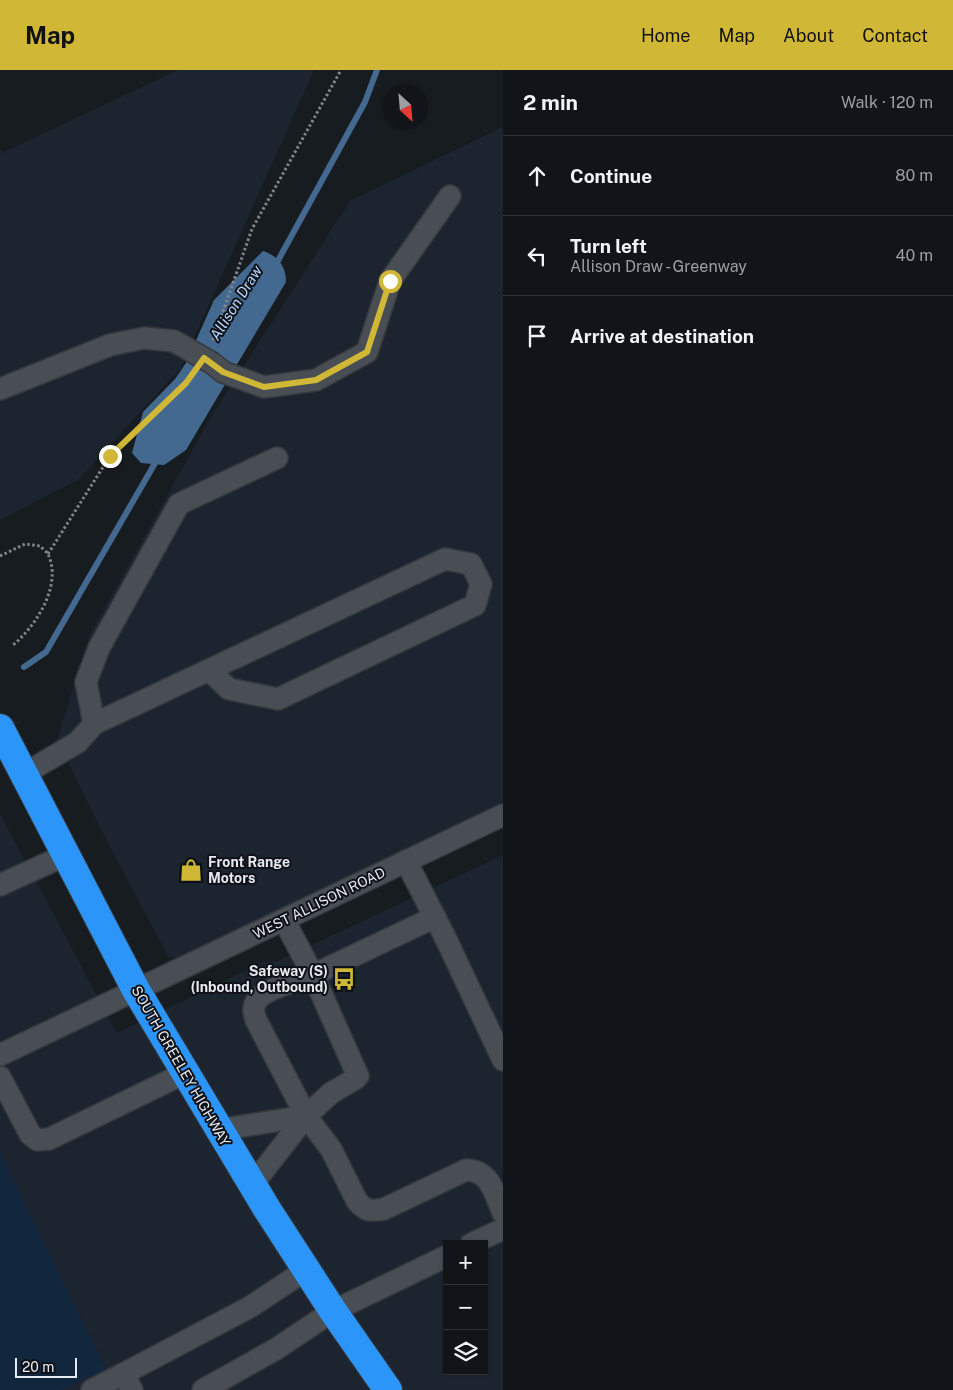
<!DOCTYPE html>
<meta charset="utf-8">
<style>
body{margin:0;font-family:"Public Sans",sans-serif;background:#1e2226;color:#f1f3f6}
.controls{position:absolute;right:15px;bottom:15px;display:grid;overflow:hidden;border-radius:0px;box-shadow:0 1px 4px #0004}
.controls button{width:45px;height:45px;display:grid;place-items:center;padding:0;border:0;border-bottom:1px solid #303438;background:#111519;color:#f1f3f6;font:25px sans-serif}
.compass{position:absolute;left:383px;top:15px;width:45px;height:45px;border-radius:50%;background:#111519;box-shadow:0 1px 4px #0004;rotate:154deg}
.scale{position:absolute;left:15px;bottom:12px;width:62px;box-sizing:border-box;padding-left:5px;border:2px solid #e6e9ed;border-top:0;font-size:14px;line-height:18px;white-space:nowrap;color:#e6e9ed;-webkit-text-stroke:4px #0e1218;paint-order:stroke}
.stop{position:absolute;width:15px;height:15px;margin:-11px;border:4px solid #d0b736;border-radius:50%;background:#fff}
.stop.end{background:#d0b736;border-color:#fff;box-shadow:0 1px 5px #0008}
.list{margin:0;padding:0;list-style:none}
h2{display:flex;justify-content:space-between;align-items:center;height:65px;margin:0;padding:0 20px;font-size:21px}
h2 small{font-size:16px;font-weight:400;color:#9c9fa2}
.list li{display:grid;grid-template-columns:32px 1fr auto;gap:15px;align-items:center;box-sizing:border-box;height:80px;padding:0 20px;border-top:1px solid #303438}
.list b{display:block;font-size:19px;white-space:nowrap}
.list p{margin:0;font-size:16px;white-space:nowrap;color:#9c9fa2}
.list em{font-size:16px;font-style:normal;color:#9c9fa2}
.icon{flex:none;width:28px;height:28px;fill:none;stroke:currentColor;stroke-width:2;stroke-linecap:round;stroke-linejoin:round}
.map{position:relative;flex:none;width:503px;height:1320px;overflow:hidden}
header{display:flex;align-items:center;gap:30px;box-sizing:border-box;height:70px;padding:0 25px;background:#d0b736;color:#111}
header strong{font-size:24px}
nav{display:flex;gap:28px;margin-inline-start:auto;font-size:18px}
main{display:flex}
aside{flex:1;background:#111519}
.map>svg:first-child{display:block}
</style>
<header>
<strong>Map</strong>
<nav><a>Home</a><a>Map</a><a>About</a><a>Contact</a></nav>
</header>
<main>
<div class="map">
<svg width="503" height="1320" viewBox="0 0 503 1320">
<rect width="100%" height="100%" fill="#171c21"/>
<g fill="#1c252f" fill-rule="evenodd">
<path d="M178 0H314L180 299 79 409 0 450V79L2 83Z"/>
<path d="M503 57V735L192 884 178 888 168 887 100 757 57 670 90 564 211 347 350 131Z"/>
<path d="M0 744 117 963 264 892 278 891 503 785V1320H61L106 1298 0 1084ZM447 1174H484V1301H447Z"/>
</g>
<path fill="#12273e" d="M0 1082 106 1299 61 1320H0Z"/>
<path fill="#446990" d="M263 181C278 186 286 196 286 212L186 380 164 395 141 393 132 383 143 342 175 309 186 293 214 230Z"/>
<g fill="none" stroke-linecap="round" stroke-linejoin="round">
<g stroke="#446990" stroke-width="6">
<path d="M275 196 365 32 377 0"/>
<path d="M24 597 46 582 158 388"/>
</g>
<defs>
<g id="minor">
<path d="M0 319 110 275 144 268 174 271 212 293 223 302 264 317 316 310 367 282 390 211 450 126"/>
<path d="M94 654 86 612 99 578 179 434 277 388"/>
<path d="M24 704 78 672 94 654 445 489 471 494 481 514 475 535 278 629 229 619 209 600"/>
<path d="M406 791 446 869 503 990"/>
<path d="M0 815 66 785"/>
<path d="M284 850 313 905C297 911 255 920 254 938 253 941 255 946 256 950L306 1046 331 1023 355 1009 358 1006 313 905 435 847"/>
<path d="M0 985 503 745"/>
<path d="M0 1007 30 1064 37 1070 49 1069 185 1003"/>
<path d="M306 1046 331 1079 357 1131C366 1142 371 1141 384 1139L466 1100C490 1100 495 1124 503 1143"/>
<path d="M218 1060 306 1046 252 1115"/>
<path d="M471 1174 503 1159"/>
<path d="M92 1320 123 1304"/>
<path d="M132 1320 123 1304 250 1237 306 1200"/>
<path d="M203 1320 276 1279 333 1241 447 1186"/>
</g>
<path id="highway" d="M0 658 136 920 267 1139 333 1241 388 1320"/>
</defs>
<use href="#minor" stroke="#35383d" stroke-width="24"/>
<use href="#highway" stroke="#35383d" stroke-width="30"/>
<g stroke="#818589" stroke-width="3" stroke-dasharray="2.5 2.5" stroke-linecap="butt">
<path d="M213 270 252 159 341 0"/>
<path d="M48 484 110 386 192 305"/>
<path d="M0 486 25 474 40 476C42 478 46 481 48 484 63 516 35 557 12 576"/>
</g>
<use href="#minor" stroke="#484e54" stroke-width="21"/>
<use href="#highway" stroke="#2b95f9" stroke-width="28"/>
</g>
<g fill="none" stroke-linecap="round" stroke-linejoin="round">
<path stroke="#d0b736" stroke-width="6" d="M110 386 186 313 204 288 223 302 264 317 316 310 367 282 390 211"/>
</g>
<defs>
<symbol id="shop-bare" viewBox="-9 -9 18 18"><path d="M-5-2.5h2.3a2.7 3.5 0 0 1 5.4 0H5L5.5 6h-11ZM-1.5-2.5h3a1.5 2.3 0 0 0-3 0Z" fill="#d0b736" stroke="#0e1218" stroke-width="2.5" paint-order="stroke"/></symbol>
<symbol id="bus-bare" viewBox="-9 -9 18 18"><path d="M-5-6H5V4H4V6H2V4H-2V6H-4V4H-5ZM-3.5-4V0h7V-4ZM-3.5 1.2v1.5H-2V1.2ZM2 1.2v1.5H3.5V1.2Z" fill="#d0b736" stroke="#0e1218" stroke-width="2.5" paint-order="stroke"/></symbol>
</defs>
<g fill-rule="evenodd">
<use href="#shop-bare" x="175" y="784" width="32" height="32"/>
<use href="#bus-bare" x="328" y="893" width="32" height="32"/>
</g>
<g text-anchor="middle" stroke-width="4" stroke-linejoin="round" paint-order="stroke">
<g font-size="14" font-weight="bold" fill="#e6e9ed" stroke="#0e1218" text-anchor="start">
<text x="208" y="797">Front Range<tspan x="208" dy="16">Motors</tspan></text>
<text x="328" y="906" text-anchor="end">Safeway (S)<tspan x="328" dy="16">(Inbound, Outbound)</tspan></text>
</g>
<g font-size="14" fill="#e6e9ed" stroke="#0e1218">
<text transform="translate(319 833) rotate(-26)" y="5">WEST ALLISON ROAD</text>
<text transform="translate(181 996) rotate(60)" y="5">SOUTH GREELEY HIGHWAY</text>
</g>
<g font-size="15" font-style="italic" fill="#b4d5fb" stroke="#0e1218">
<text transform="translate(236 233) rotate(-58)" y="5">Allison Draw</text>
</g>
</g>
</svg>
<div class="controls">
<button>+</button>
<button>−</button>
<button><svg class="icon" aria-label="layers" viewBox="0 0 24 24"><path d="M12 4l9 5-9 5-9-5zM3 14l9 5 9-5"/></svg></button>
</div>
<svg class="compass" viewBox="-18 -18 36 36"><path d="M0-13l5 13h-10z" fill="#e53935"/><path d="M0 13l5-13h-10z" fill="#9c9fa2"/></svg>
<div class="scale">20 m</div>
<div class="stop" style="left:390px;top:211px"></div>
<div class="stop end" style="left:110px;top:386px"></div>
</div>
<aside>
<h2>2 min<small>Walk · 120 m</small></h2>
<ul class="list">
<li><svg class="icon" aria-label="ahead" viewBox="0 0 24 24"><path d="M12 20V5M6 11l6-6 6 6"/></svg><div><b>Continue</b></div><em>80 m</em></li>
<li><svg class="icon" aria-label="left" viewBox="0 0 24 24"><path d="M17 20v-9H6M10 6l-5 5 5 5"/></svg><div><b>Turn left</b><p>Allison Draw - Greenway</p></div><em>40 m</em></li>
<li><svg class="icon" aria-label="arrive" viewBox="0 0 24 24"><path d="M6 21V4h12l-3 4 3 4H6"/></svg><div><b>Arrive at destination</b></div></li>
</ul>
</aside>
</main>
